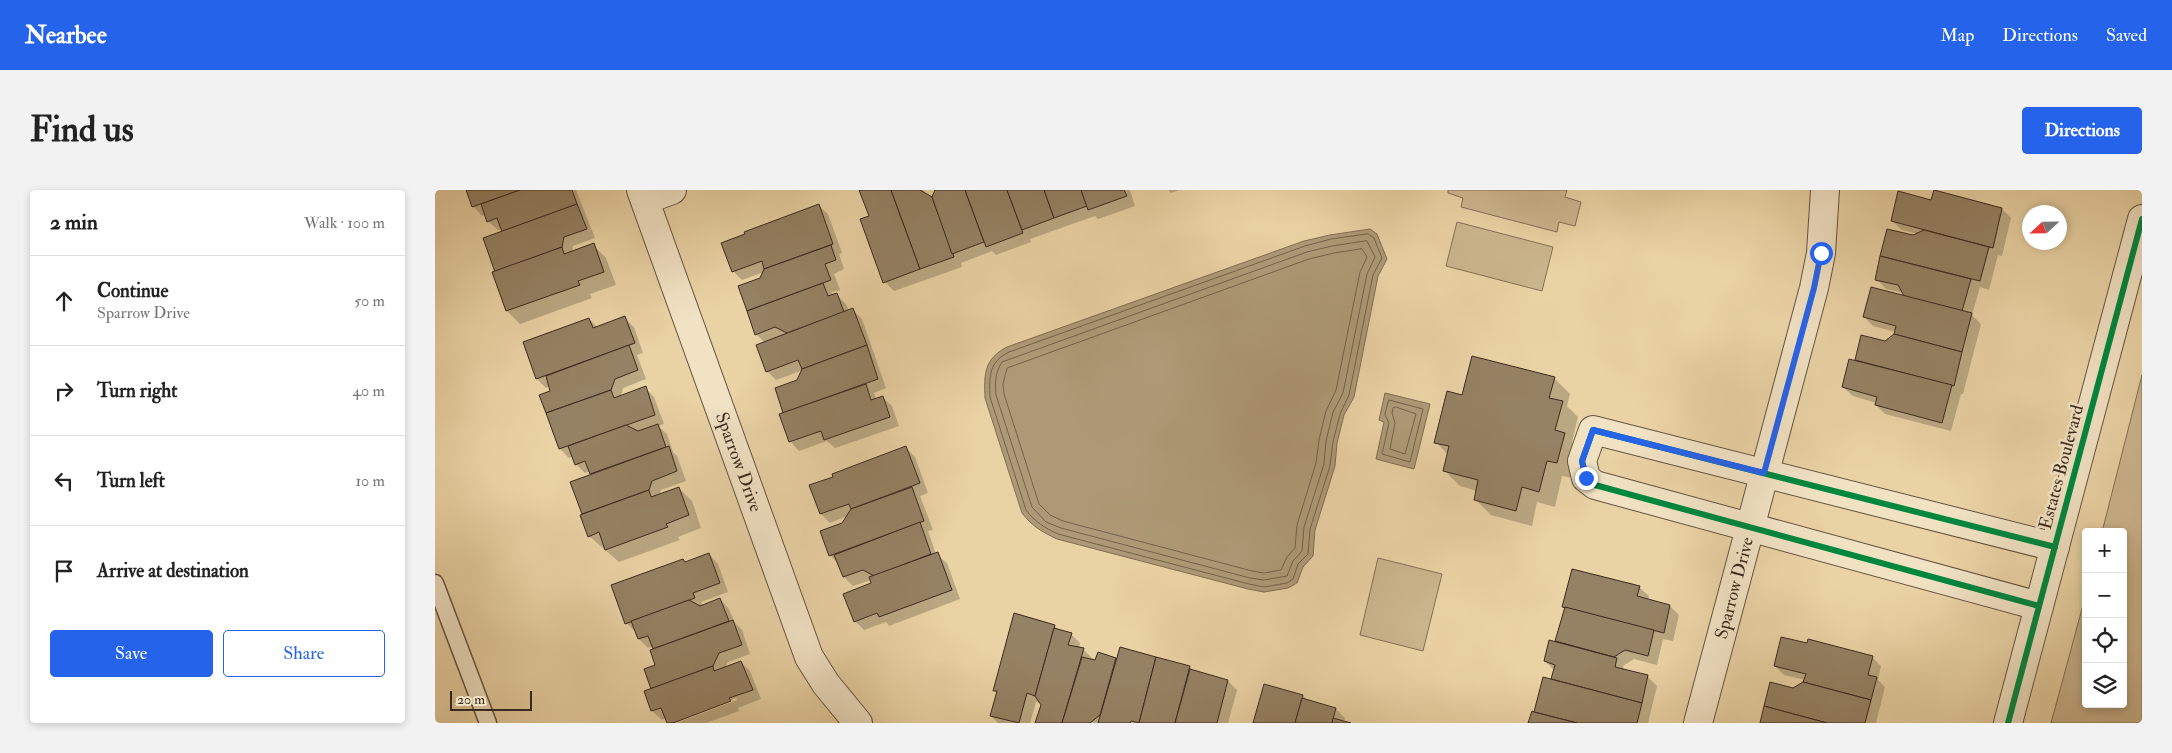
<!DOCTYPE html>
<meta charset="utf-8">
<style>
body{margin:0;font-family:"IM FELL Double Pica",serif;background:#f2f2f2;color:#222}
.controls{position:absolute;right:15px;bottom:15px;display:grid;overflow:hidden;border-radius:5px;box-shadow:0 2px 8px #0003}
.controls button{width:45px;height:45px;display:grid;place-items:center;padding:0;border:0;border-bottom:1px solid #e0e0e0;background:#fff;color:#222;font:25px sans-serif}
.compass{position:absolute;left:1587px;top:15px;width:45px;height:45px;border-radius:50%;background:#fff;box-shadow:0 2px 8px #0003;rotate:248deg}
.scale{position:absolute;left:15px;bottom:12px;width:82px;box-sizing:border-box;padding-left:5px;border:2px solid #3b2a1d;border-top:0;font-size:14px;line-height:18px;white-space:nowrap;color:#3b2a1d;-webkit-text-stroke:4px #f1e2c4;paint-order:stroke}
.stop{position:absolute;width:15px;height:15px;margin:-11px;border:4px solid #2563eb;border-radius:50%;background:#fff}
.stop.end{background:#2563eb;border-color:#fff;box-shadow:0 1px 5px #0008}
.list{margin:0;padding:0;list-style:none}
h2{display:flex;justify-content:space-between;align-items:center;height:65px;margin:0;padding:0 20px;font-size:21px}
h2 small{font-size:16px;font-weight:400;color:#767676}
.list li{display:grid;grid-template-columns:32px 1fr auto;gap:15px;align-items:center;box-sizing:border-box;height:90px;padding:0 20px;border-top:1px solid #e0e0e0}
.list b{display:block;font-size:19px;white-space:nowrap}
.list p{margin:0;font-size:16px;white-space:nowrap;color:#767676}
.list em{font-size:16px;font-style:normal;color:#767676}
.actions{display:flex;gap:10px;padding:15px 20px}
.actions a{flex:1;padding:11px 0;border:1px solid #2563eb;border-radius:5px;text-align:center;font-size:18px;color:#2563eb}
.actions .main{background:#2563eb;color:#fff}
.icon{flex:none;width:28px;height:28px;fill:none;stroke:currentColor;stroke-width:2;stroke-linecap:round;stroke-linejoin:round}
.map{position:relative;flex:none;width:1707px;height:533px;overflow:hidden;border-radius:5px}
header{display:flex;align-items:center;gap:30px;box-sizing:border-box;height:70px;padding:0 25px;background:#2563eb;color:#fff}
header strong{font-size:24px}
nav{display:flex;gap:28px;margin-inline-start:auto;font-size:18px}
.intro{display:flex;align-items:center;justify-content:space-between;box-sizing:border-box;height:120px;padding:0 30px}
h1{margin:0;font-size:35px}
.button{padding:12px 22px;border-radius:5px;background:#2563eb;color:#fff;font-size:18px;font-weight:700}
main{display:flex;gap:30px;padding:0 30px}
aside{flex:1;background:#fff;border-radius:5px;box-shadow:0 2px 8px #0003}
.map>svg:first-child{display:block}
</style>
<header>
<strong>Nearbee</strong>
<nav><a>Map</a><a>Directions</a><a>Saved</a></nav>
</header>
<div class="intro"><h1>Find us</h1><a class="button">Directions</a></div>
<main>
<aside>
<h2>2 min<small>Walk · 100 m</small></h2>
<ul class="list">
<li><svg class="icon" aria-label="ahead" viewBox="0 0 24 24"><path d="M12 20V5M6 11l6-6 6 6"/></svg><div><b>Continue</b><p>Sparrow Drive</p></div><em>50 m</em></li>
<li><svg class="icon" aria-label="right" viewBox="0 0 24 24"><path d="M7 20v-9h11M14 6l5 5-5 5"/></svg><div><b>Turn right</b></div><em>40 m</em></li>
<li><svg class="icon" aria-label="left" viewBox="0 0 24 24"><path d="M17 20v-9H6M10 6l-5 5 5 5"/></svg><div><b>Turn left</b></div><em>10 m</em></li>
<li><svg class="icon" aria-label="arrive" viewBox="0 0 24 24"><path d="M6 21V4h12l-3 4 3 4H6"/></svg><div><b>Arrive at destination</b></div></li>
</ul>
<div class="actions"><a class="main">Save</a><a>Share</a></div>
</aside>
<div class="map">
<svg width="1707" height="533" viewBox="0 0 1707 533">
<rect width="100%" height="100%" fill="#e9d2a4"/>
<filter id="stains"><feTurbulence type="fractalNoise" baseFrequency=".004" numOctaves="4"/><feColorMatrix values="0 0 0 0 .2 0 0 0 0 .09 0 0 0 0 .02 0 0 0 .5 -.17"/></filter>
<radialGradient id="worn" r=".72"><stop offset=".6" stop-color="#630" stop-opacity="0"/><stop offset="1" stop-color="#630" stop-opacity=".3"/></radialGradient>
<g fill="#cbb58d" stroke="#837055">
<path d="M1013 0H1132L1130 7 1146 12 1140 36 1124 32 1122 42 1026 17 1028 8 1013 3Z"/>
<path d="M1022 32 1118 57 1107 101 1011 76Z"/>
<path d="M1707 185V533H1616L1651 404V514H1688V342H1667Z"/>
<path d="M943 368 1007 384 988 461 925 445Z"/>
</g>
<g fill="#ae9976" stroke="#806d52">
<path d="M935 39 942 44 952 69 943 86 919 207 909 225 902 253 900 276 880 340 878 366 868 377 862 393 853 398 829 402 813 399 622 349C607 342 597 336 587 323L550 208C549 184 549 169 572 157L869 51 895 45Z"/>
<path d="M950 203 995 214 979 279 941 269 949 232 944 230Z"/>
</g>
<g fill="#0003">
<path d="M32 0H141L160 48 138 56 137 63 158 55 171 68 181 95 155 104 157 108 85 134 72 121 59 83 62 82 69 43 67 39 63 40 53 31 51 24 47 26 38 16Z"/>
<path d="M426 0H489L490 4 497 8 501 0H695L700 16 663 29 660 26 595 49 596 52 561 65 557 61 526 73 527 77 459 101 450 92 435 26Z"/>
<path d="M733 0H744L736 3Z"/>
<path d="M1500 2 1567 19 1576 28 1567 66 1563 65 1554 100 1545 97 1537 125 1546 134 1528 204H1526L1516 241 1450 224 1441 215V213L1418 206 1408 197 1421 172 1427 147 1450 153 1460 145 1461 142 1438 136 1429 127 1471 108 1469 103 1451 99 1442 89 1453 41 1478 47 1483 44 1467 40 1457 31 1497 11Z"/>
<path d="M383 15 393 24 407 63 404 64 409 79 399 84 405 100 397 102 398 106 401 104 411 114 414 121 418 120 427 129 451 198 439 203 441 209 447 207 457 216 464 236 400 258 392 251 364 261 355 251 349 224 368 180 341 190 332 181 330 153 321 144 305 97 326 89 329 82 307 90 298 81Z"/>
<path d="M189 128 199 137 208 163 202 165 211 189 188 198 186 206 210 198 219 207 229 234 223 236 232 244 238 262 242 266 251 291 226 300 224 305 244 298 257 311 266 338 243 347 245 350 184 372 154 346 148 323 157 285 155 281 150 283 141 274 138 266 134 268 125 259 106 206 117 202 115 196 111 198 102 189 89 153 154 129 163 138Z"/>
<path d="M1119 188 1135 204 1132 216 1143 227 1137 252 1145 259 1137 288 1127 286 1120 317 1102 312 1097 336 1056 325 1040 309 1042 301 1025 296 1009 280 1013 265 1001 252 1028 206Z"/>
<path d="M471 258 480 267 493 303 485 306 498 340 493 341 501 364 512 373 525 409 454 436 451 432 429 440 420 431 438 394 436 390 418 396 409 387 404 374 395 365 412 326 395 333 386 324Z"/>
<path d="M274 364 283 374 293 402 266 412 268 416 285 409 294 419 300 433 307 440 315 464 293 472 290 478 306 472 315 481 326 509 303 518 304 521 271 533H241L302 510 301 508 233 533 232 528 227 530 217 521 221 476 218 456 213 458 204 449 201 442 191 433 250 373Z"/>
<path d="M1138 380 1204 397 1214 406 1213 410 1235 416 1244 425 1238 451 1228 449 1222 475 1199 469 1188 476 1190 481 1213 487 1222 496 1213 533H1095L1117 490 1120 481 1110 471 1121 453Z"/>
<path d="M619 436 625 441 636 444 645 453 644 459 649 460 658 469 657 471 661 472 664 463 682 469 755 477 758 481 793 491 802 500 793 533H602L607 513 601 512 595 533H563L556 526 562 503 560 500Z"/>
<path d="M1437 467 1446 476 1443 490 1450 497 1441 533H1326L1358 499 1369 493 1370 490 1349 485 1340 476Z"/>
<path d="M868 506 872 510 901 519 910 528 909 532 911 533H819Z"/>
</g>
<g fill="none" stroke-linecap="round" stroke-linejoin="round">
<g stroke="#74624a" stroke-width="1">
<path d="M933 44 939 48 947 68 938 85 914 205 905 224 898 252 895 276 875 339 873 364 863 374 858 389 852 393 829 397 814 394 623 344C610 338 600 332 591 320L555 207C554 186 554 172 574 162L870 56 896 49Z"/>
<path d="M932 51 940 67 932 84 908 203 898 222 891 251 889 274 869 337 867 361 858 371 852 386 829 390 815 388 626 338 611 332 597 317 561 205C560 194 560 182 567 172L872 62 897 56Z"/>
<path d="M927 59 932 67 925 82 901 200 891 221 884 250 881 273 862 335 860 358 852 367 846 380 829 383 817 381 628 331 615 325 604 314 569 204 568 194 572 178 874 69 899 63Z"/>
<path d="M954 210 988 219 975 272 947 264 954 233 950 225Z"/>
<path d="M961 217 981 224 970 264 955 259 960 233 957 223 958 218Z"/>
</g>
</g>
<g fill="#958163" stroke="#3b2a1d">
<path d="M31 0H85L37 17Z"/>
<path d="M85 0H137L142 14 67 42 62 28 52 32 46 14Z"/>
<path d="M424 0H456L485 79 448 93 425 29 434 26Z"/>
<path d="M456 0H485L497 7 519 67 485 79Z"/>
<path d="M500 0H530L549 52 517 64 497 7Z"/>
<path d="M530 0H572L588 43 551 57Z"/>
<path d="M572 0H609L619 28 587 40Z"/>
<path d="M609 0H646L652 16 619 28Z"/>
<path d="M646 0H689L692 6 653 20Z"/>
<path d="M1499 0 1567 18 1558 58 1456 31 1463 1 1496 10Z"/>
<path d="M142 14 152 39 129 47 127 57 60 82 48 48Z"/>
<path d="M384 14 398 54 329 79 327 71 297 82 286 53 310 44 309 42Z"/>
<path d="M1452 39 1478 45 1489 40 1554 57 1545 91 1445 66Z"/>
<path d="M159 53 169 82 143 91 145 95 71 121 57 82 127 57 129 64Z"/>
<path d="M396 55 401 70 390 74 396 90 312 121 303 96 325 88 329 79Z"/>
<path d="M1445 66 1536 89 1527 121 1469 106 1463 95 1440 90Z"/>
<path d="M388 93 393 106 402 103 409 122 352 143 340 137 320 145 312 121Z"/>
<path d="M1436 97 1537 123 1527 162 1459 144 1461 136 1428 127Z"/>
<path d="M418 118 432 155 367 179 363 170 331 182 321 155Z"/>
<path d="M190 126 200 153 101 189 88 152 154 128 158 138Z"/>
<path d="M1459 144 1527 162 1519 196 1420 170 1426 145 1450 151Z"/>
<path d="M194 155 203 180 180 189 176 200 111 223 104 205 115 201 111 186Z"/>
<path d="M432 155 443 189 348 223 340 198 362 190 367 179Z"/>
<path d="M1037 166 1120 187 1114 208 1128 211 1120 240 1130 243 1122 273 1112 271 1104 302 1087 297 1081 321 1039 310 1043 290 1008 281 1014 256 999 253 1012 201 1027 205Z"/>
<path d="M1414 169 1517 195 1507 233 1440 215 1442 207 1407 197Z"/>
<path d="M431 194 436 210 448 206 455 227 389 250 386 241 354 252 344 224Z"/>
<path d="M211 196 220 225 124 259 111 223 176 200 179 208Z"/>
<path d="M223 234 231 257 155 284 150 271 140 275 133 256 191 235 203 241Z"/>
<path d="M234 256 242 281 217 291 214 300 147 324 135 292Z"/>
<path d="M471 256 485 293 416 319 414 314 385 324 374 295 398 287 397 284Z"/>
<path d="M244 297 254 325 231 334 233 337 170 360 164 342 153 347 145 325 214 300 216 307Z"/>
<path d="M477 297 489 331 394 366 385 341 407 333 416 319Z"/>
<path d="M485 332 496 364 439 386 428 380 408 387 399 365Z"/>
<path d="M503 362 517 400 444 427 442 423 419 432 408 404 436 393 434 387Z"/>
<path d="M274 363 285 393 258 403 260 408 190 434 176 395 248 369 250 372Z"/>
<path d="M1137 379 1205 396 1202 406 1235 415 1229 443 1127 417Z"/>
<path d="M285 408 294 431 218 459 213 446 203 449 196 431 254 410 265 416Z"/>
<path d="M1130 417 1219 440 1213 466 1190 460 1179 467 1120 451Z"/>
<path d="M579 423 620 435 600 506 592 503 584 533 555 526 562 501H558Z"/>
<path d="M298 430 307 455 284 463 278 476 216 499 209 479 220 475 215 460Z"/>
<path d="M619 438 637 443 633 455 649 458 627 533H600L606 515 600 506Z"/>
<path d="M1346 447 1372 453 1373 449 1438 466 1433 485 1442 487 1436 510 1368 492 1371 484 1339 476Z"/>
<path d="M1114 450 1182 468 1180 477 1213 485 1207 513 1116 489 1120 475 1109 471Z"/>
<path d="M685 457 721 467 704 533 696 531 695 533H663Z"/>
<path d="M663 462 681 468 665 525 655 533H627L647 467 660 470Z"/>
<path d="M721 467 755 476 740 533H704Z"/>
<path d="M306 471 318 500 294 508 296 511 238 533H232L226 518 216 521 209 501 278 476 279 481Z"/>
<path d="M755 479 793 490 782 533H740Z"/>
<path d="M1108 487 1207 513 1202 533H1142L1099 522Z"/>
<path d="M1335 492 1358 498 1368 492 1436 510 1430 533H1392L1329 516Z"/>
<path d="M829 494 868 505 860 533H818Z"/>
<path d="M867 508 901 518 897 533H860Z"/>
<path d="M1329 516 1392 533H1325Z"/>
<path d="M1097 521 1099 522 1142 533H1093Z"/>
<path d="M898 528 916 533H897Z"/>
</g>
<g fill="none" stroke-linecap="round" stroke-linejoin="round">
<defs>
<path id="service" d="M0 393 53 533"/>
<g id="minor">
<path d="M206 0 374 467 391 494 423 533"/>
<path d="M210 10 237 0"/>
<path d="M1604 416 1160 295 1151 288 1147 271 1158 240 1620 357"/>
<path d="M1263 533 1379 98 1386 63 1390 0"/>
</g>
<path id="tertiary" d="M1573 533 1707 29"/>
</defs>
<use href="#service" stroke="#66543f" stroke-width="19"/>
<use href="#minor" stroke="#66543f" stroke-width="30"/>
<use href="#tertiary" stroke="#66543f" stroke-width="30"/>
<use href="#service" stroke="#f1e2c4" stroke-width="16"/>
<use href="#minor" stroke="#f1e2c4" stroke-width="28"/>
<use href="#tertiary" stroke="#f1e2c4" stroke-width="28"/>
<defs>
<g id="cycleway">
<path d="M1604 416 1160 295 1151 288 1147 271 1158 240 1620 357"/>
<path d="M1573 533 1707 29"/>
</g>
</defs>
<use href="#cycleway" stroke="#f1e2c4" stroke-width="9"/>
<use href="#cycleway" stroke="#00873e" stroke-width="6"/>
</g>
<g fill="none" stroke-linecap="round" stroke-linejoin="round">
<path stroke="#2563eb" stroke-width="6" d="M1151 288 1147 271 1158 240 1329 283 1379 98 1386 63"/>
</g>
<g text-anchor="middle" stroke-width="5" stroke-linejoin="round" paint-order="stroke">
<g font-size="18" fill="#3b2a1d" stroke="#f1e2c4">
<text transform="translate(304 272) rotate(70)" y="6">Sparrow Drive</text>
<text transform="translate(1626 277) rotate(-75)" y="6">Estates Boulevard</text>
<text transform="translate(1299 398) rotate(-75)" y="6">Sparrow Drive</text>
</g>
</g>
<rect width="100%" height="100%" filter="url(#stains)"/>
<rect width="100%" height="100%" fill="url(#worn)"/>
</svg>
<div class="controls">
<button>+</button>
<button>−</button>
<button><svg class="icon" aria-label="locate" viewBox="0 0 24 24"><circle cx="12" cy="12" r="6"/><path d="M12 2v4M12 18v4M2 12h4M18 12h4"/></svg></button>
<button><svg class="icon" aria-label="layers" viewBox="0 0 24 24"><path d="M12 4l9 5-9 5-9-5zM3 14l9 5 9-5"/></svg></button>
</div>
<svg class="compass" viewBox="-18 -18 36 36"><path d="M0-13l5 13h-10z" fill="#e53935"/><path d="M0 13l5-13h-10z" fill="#767676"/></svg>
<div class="scale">20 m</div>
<div class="stop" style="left:1386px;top:63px"></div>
<div class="stop end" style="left:1151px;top:288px"></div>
</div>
</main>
